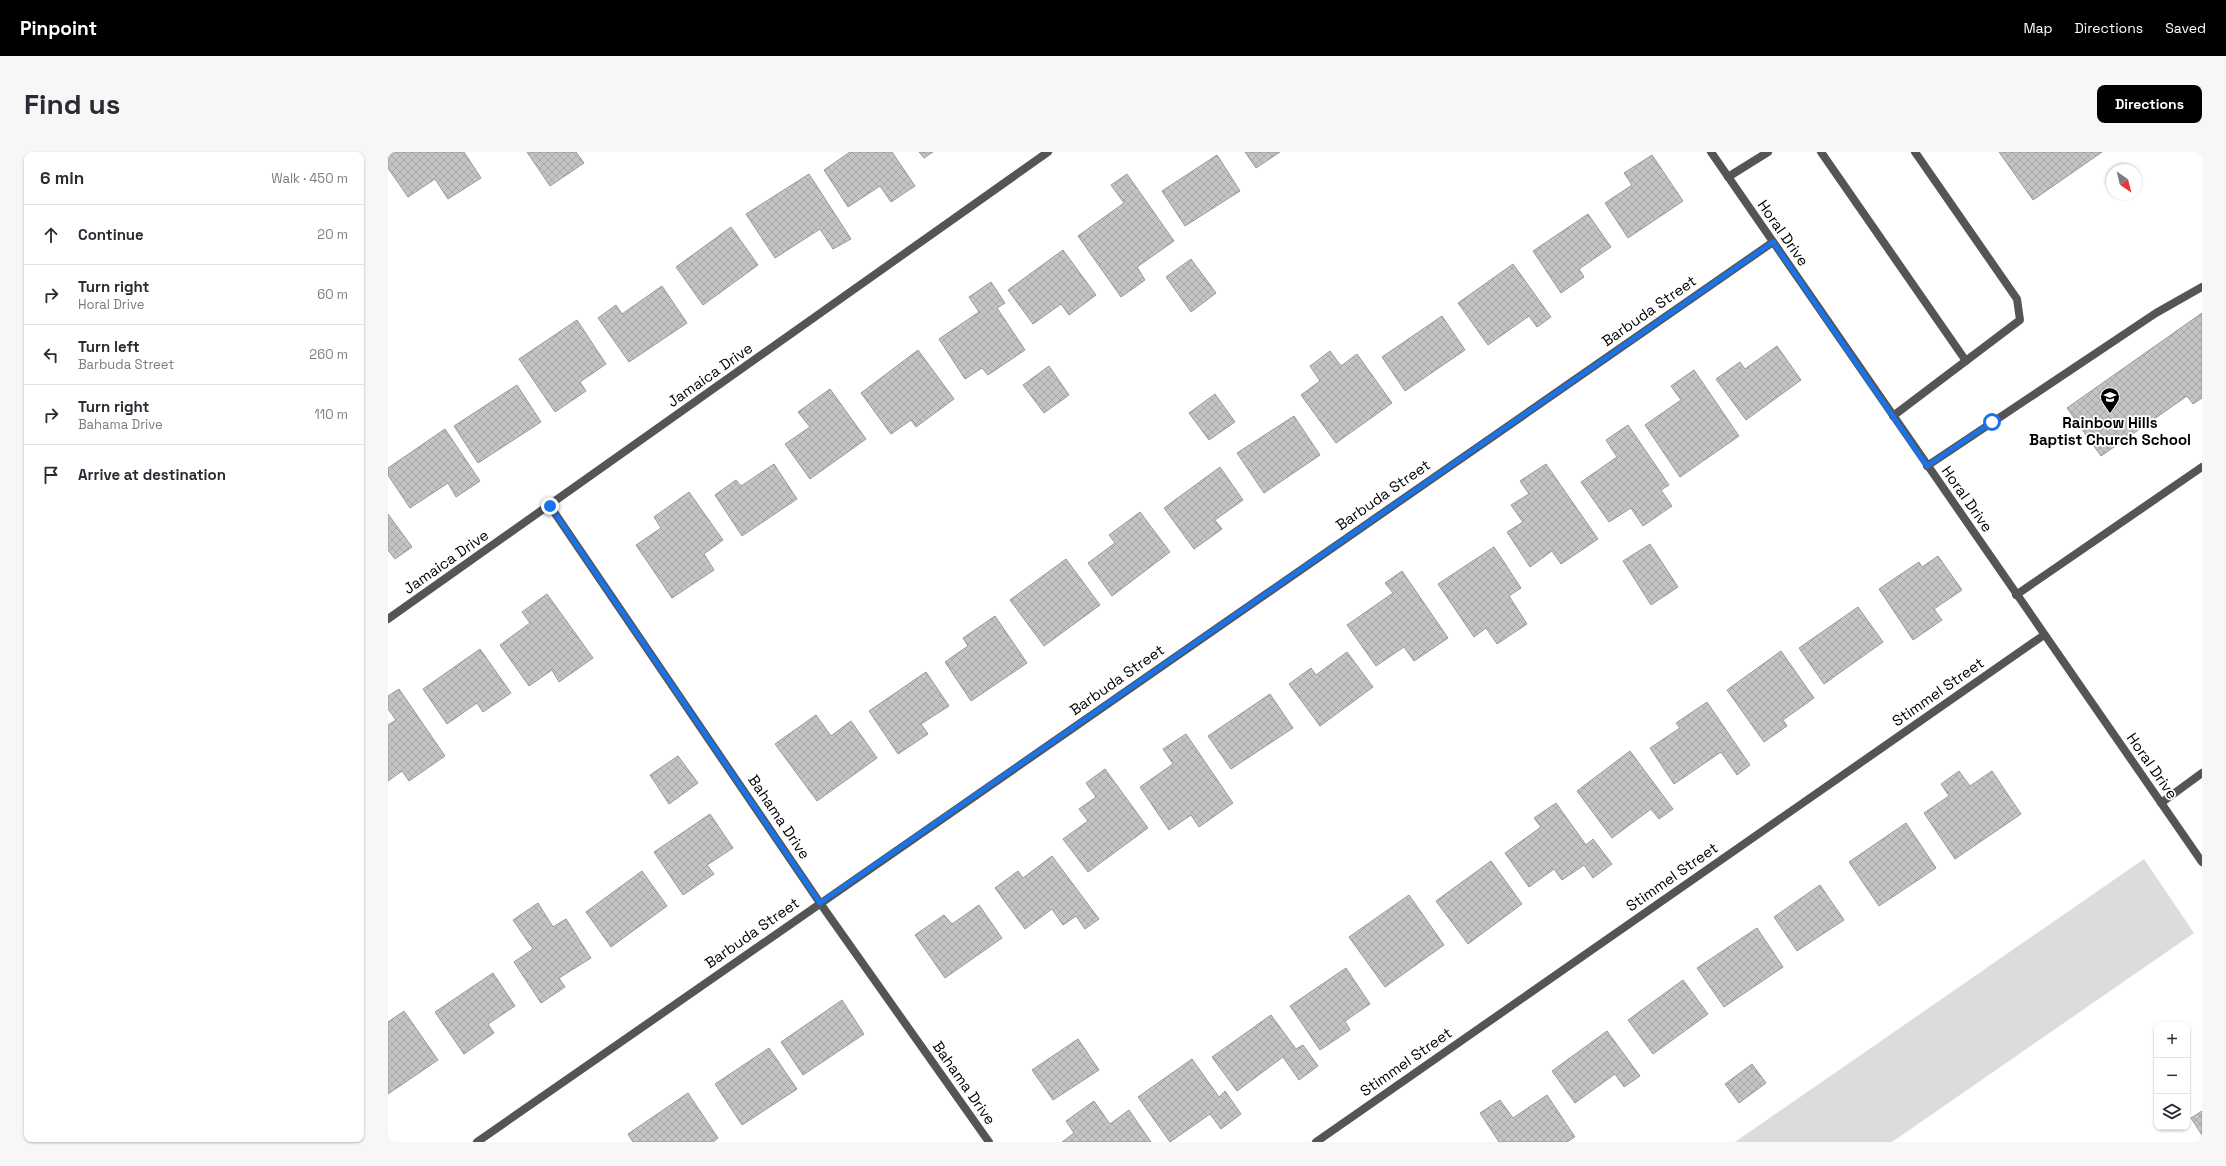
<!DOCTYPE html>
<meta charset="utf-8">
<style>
body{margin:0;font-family:"Space Grotesk",sans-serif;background:#f7f7f7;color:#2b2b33}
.controls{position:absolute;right:12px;bottom:12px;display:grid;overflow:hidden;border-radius:8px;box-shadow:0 1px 3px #0004}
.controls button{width:36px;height:36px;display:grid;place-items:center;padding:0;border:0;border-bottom:1px solid #e1e1e2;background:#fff;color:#2b2b33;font:20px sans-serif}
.compass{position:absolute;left:1718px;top:12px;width:36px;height:36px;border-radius:50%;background:#fff;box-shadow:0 1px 3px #0004;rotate:145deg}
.stop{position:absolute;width:12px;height:12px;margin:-9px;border:3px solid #1a73e8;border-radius:50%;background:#fff}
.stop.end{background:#1a73e8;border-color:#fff;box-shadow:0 1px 4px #0008}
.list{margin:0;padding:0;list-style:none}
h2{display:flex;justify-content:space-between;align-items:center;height:52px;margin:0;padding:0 16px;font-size:17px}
h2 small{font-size:13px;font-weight:400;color:#7c7c81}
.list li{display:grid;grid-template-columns:26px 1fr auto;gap:12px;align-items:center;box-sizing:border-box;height:60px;padding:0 16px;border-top:1px solid #e1e1e2}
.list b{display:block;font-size:15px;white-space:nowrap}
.list p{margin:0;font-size:13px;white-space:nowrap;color:#7c7c81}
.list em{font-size:13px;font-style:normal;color:#7c7c81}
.icon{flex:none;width:22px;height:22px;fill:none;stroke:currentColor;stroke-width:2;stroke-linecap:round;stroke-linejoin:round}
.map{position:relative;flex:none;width:1814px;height:990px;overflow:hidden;border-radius:8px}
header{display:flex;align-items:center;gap:24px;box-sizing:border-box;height:56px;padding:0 20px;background:#000;color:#fff}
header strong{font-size:19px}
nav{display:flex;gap:22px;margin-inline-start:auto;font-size:14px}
.intro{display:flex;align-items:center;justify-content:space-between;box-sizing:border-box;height:96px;padding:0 24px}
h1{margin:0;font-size:28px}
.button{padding:10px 18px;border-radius:8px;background:#000;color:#fff;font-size:14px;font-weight:700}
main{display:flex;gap:24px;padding:0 24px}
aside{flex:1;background:#fff;border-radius:8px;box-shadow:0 1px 3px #0004}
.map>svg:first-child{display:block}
</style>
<header>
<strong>Pinpoint</strong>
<nav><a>Map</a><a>Directions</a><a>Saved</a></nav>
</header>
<div class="intro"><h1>Find us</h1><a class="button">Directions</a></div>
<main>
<aside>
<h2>6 min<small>Walk · 450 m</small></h2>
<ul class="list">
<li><svg class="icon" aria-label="ahead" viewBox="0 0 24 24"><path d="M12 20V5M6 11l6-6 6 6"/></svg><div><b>Continue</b></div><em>20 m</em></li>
<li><svg class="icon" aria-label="right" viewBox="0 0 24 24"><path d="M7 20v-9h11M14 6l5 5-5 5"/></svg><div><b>Turn right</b><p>Horal Drive</p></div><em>60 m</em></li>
<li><svg class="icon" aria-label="left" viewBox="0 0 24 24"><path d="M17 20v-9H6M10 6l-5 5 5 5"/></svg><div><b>Turn left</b><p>Barbuda Street</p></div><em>260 m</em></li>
<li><svg class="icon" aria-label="right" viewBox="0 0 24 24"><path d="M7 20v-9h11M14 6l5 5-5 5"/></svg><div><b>Turn right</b><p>Bahama Drive</p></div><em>110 m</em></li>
<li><svg class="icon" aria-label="arrive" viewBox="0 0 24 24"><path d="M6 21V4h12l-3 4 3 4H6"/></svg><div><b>Arrive at destination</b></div></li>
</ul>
</aside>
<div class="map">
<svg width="1814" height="990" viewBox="0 0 1814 990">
<defs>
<pattern id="building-cross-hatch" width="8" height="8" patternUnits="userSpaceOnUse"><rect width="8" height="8" fill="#c4c4c4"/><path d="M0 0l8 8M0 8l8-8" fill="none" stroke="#a7a7a7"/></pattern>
</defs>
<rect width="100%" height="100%" fill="#fff"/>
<path fill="#dcdcdc" d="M1756 707 1806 781 1504 990H1347Z"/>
<g fill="url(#building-cross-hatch)" stroke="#999">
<path d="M0 0H76L93 26 60 47 47 27 20 45 0 16Z"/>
<path d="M139 0H188L196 11 162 34Z"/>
<path d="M462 0H504L527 34 503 50 492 34 460 55 436 18Z"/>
<path d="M531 0H545L536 6Z"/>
<path d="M857 0H892L868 16Z"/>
<path d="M1611 0H1714L1645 48Z"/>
<path d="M829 3 852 39 797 74 774 39Z"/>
<path d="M1264 3 1295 49 1240 86 1217 51 1244 33 1236 21Z"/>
<path d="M421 22 463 87 445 97 432 77 387 106 358 62Z"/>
<path d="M739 22 786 89 749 115 757 128 733 145 690 84 736 51 723 33Z"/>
<path d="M1200 62 1223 95 1191 117 1196 125 1173 141 1145 99Z"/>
<path d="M343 75 370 113 315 153 288 115Z"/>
<path d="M675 98 708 143 681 163 673 152 645 172 620 138Z"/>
<path d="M803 107 828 141 803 160 778 125Z"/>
<path d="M1125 112 1163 165 1149 175 1141 164 1100 193 1070 151Z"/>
<path d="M603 130 617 151 609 156 637 198 600 223 594 216 577 227 551 187 591 160 581 145Z"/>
<path d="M274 134 299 171 241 210 210 166 228 153 234 162Z"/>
<path d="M1814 161V246L1805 252 1799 244 1713 304 1679 256Z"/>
<path d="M1054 164 1077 198 1017 239 994 205Z"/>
<path d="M189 168 218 212 192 230 198 239 167 260 131 207Z"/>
<path d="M1389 194 1413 228 1358 268 1328 227 1352 210 1357 217Z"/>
<path d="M530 198 566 247 528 275 523 268 503 282 473 241Z"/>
<path d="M942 199 953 214 969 202 1004 251 948 291 913 243 932 229 922 214Z"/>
<path d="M661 214 681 243 656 261 635 233Z"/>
<path d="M1306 218 1351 284 1292 325 1257 273 1293 248 1283 234Z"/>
<path d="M129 233 153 270 90 311 66 274Z"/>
<path d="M442 237 478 287 422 327 397 292 422 275 410 260Z"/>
<path d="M827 242 847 270 821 288 801 261Z"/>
<path d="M906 264 932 303 876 341 849 301Z"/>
<path d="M1240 273 1281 333 1273 338 1284 354 1255 374 1243 356 1221 370 1193 330 1229 305 1218 288Z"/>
<path d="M57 277 92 329 68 345 60 331 22 356 0 323V316Z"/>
<path d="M386 312 409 347 354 384 327 343 348 328 353 334Z"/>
<path d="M1158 312 1210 387 1173 412 1164 399 1142 415 1119 380 1135 370 1123 353 1141 342 1132 329Z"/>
<path d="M832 315 855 348 827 368 834 377 806 397 776 356Z"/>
<path d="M301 340 335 388 316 402 326 418 284 446 248 393 273 376 266 365Z"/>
<path d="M752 360 782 400 724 444 700 411 727 391 721 383Z"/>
<path d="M0 362 24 395 7 407 0 398Z"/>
<path d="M1262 392 1290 435 1263 453 1235 409Z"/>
<path d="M1106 395 1133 436 1121 444 1139 472 1109 492 1098 476 1086 485 1050 432Z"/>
<path d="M1550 404 1574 438 1546 457 1554 468 1525 488 1491 437 1531 410 1534 415Z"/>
<path d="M678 407 712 453 656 494 622 448Z"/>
<path d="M1014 419 1060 486 1026 509 1016 495 988 514 959 473 1005 441 997 431Z"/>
<path d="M159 442 205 506 171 530 164 518 141 534 112 493 142 471 134 460Z"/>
<path d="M1470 455 1495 490 1436 532 1411 496Z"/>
<path d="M607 464 639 511 583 549 557 510 580 494 575 486Z"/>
<path d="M92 497 123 541 95 560 89 551 59 572 35 537Z"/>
<path d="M1393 499 1426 546 1395 568 1399 574 1376 590 1339 538Z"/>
<path d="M959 500 985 535 932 574 901 532 923 516 928 523Z"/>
<path d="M538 520 561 554 533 572 540 582 510 602 481 559Z"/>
<path d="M11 537 57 604 21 629 14 619 0 629V573L8 568 0 557V544Z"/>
<path d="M882 542 905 576 843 617 820 584Z"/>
<path d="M1319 550 1362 613 1349 623 1333 600 1286 632 1262 596 1292 576 1288 571Z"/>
<path d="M428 563 443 584 463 569 489 606 429 649 387 592Z"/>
<path d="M798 582 845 651 811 675 803 663 781 678 752 635 785 612 775 597Z"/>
<path d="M1242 599 1285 657 1271 667 1263 657 1224 686 1189 639Z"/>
<path d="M290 604 310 631 281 652 262 623Z"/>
<path d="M717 617 760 676 700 720 675 687 700 669 691 657 708 645 698 631Z"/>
<path d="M1571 619 1582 634 1604 619 1633 662 1567 707 1536 661 1561 644 1553 632Z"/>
<path d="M1168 651 1198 693 1205 687 1224 712 1205 726 1196 713 1174 728 1166 717 1141 735 1117 701 1153 675 1146 666Z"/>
<path d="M322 662 345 696 319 713 326 722 295 743 266 700Z"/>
<path d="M1518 671 1548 716 1491 754 1461 710Z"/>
<path d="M664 704 711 767 697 777 688 764 675 773 664 757 637 777 607 736 630 719 635 726Z"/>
<path d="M1103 709 1134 752 1080 792 1048 749Z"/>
<path d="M254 719 279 754 223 795 198 760Z"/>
<path d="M1432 733 1456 768 1409 799 1386 765Z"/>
<path d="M1021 743 1056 793 997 835 961 785Z"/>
<path d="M150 751 165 775 178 767 203 806 171 826 177 835 153 851 126 810 145 797 125 768Z"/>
<path d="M591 753 614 786 557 826 527 783 556 763 564 772Z"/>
<path d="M1369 776 1395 815 1336 855 1309 816Z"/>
<path d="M958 816 982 852 957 869 962 878 932 898 902 854Z"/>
<path d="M105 821 127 854 100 872 106 881 76 902 47 860Z"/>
<path d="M1295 828 1320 862 1265 902 1240 868Z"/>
<path d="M454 848 476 882 415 923 393 890Z"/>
<path d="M16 859 50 908 0 942V870Z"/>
<path d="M883 863 908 897 915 893 930 914 911 928 895 905 849 939 824 905Z"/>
<path d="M1219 879 1252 924 1236 935 1227 922 1187 951 1164 919Z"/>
<path d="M690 887 711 918 665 948 644 918Z"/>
<path d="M381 896 409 937 354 973 327 932Z"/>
<path d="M804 907 831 945 837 939 853 962 833 977 822 962 782 990 750 945Z"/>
<path d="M1364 912 1378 931 1351 951 1337 932Z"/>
<path d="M300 941 330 986 325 990H245L240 982Z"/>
<path d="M1159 943 1187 985 1179 990H1111L1092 961 1112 948 1125 966Z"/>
<path d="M706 949 722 972 741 958 763 990H674L686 981 678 969Z"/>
<path d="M1814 959V983L1803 966Z"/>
</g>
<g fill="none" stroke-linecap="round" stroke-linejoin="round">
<g stroke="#555" stroke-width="8">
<path d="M1433 0 1578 209"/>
<path d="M1340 25 1380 0"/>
<path d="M1505 264 1632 168 1629 147 1527 0"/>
<path d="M1539 314 1768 161 1814 135"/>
<path d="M1628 443 1814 315"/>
<path d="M1773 651 1814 621"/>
</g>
<g stroke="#555" stroke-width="8">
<path d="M162 354 432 751 601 990"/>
<path d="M0 467 660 0"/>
<path d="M89 990 1385 90"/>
<path d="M928 990 1656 483"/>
</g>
<path stroke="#555" stroke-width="8" d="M1323 0 1814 710"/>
</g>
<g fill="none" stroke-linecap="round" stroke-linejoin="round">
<path stroke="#1a73e8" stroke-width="5" d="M162 354 432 751 1385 90 1539 314 1604 270"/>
</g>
<defs>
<symbol id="school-pin" viewBox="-11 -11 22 30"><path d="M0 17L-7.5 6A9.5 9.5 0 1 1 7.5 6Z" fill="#000" stroke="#fff"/><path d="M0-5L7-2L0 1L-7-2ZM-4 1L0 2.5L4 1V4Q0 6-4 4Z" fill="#fff"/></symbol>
</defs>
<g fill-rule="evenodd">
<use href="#school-pin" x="1711" y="234" width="22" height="30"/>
</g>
<g text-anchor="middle" stroke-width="3.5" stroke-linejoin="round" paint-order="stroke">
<g font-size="15" fill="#000" stroke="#fff">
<text transform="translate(1395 81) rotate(55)" y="5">Horal Drive</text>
<text transform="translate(1261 159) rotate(-35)" y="5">Barbuda Street</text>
<text transform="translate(322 223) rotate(-35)" y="5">Jamaica Drive</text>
<text transform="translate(995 343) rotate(-35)" y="5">Barbuda Street</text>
<text transform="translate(1579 347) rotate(55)" y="5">Horal Drive</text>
<text transform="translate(58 410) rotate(-35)" y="5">Jamaica Drive</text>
<text transform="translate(729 528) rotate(-35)" y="5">Barbuda Street</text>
<text transform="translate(1550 540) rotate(-35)" y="5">Stimmel Street</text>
<text transform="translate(1764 614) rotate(55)" y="5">Horal Drive</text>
<text transform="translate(391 665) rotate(56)" y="5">Bahama Drive</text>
<text transform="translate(1284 725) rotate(-35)" y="5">Stimmel Street</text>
<text transform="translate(364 781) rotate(-35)" y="5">Barbuda Street</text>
<text transform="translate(1018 910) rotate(-35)" y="5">Stimmel Street</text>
<text transform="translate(576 931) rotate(55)" y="5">Bahama Drive</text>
</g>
<g font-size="15" font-weight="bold" fill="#000" stroke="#fff">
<text x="1722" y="276">Rainbow Hills<tspan x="1722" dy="17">Baptist Church School</tspan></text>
</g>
</g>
</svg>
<div class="controls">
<button>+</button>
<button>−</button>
<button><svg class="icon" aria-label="layers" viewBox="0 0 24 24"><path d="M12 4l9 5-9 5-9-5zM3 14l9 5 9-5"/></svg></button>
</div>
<svg class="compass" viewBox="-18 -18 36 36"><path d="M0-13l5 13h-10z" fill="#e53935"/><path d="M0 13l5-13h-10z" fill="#7c7c81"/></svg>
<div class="stop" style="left:1604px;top:270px"></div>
<div class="stop end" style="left:162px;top:354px"></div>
</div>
</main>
